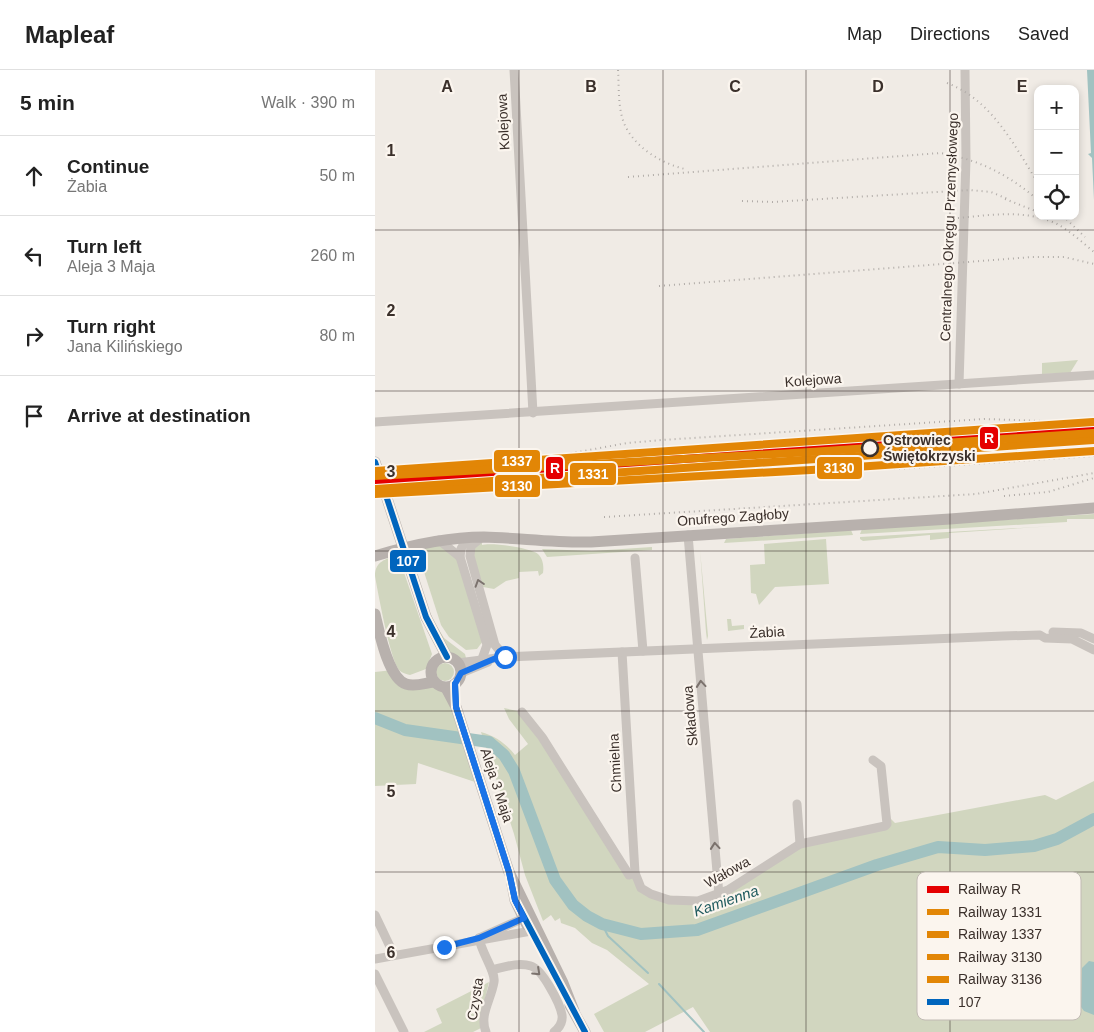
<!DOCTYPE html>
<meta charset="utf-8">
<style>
body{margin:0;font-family:Helvetica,sans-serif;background:#f6f6f6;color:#222}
.controls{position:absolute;right:15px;top:15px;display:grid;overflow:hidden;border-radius:10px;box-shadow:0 2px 8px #0003}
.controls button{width:45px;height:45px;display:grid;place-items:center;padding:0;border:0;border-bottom:1px solid #e0e0e0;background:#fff;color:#222;font:25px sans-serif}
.stop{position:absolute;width:15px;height:15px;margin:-11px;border:4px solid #1a73e8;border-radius:50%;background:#fff}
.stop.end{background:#1a73e8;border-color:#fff;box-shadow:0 1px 5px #0008}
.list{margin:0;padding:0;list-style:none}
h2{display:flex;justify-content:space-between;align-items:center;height:65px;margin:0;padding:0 20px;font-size:21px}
h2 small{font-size:16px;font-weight:400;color:#767676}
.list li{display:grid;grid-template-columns:32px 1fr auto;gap:15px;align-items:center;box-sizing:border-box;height:80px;padding:0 20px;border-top:1px solid #e0e0e0}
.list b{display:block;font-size:19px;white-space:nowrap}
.list p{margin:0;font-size:16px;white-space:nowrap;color:#767676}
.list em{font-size:16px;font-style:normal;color:#767676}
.icon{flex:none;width:28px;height:28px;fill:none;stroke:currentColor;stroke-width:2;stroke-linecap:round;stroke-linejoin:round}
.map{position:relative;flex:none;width:719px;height:962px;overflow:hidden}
header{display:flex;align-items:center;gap:30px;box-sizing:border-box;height:70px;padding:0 25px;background:#fff;border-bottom:1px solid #e0e0e0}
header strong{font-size:24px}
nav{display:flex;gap:28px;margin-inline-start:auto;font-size:18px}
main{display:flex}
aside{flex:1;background:#fff}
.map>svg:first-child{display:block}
</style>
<header>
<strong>Mapleaf</strong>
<nav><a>Map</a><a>Directions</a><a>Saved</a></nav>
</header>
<main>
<aside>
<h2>5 min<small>Walk · 390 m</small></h2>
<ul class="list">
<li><svg class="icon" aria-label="ahead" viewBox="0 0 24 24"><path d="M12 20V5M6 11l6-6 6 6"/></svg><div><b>Continue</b><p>Żabia</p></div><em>50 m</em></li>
<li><svg class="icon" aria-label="left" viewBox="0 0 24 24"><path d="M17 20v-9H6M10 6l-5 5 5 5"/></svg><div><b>Turn left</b><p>Aleja 3 Maja</p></div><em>260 m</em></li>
<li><svg class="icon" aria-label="right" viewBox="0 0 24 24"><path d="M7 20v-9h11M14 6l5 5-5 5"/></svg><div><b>Turn right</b><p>Jana Kilińskiego</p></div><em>80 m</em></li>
<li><svg class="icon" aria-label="arrive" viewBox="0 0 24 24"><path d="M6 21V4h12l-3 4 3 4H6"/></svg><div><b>Arrive at destination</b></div></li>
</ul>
</aside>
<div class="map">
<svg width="719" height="962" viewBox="0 0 719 962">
<rect width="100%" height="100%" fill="#f0ebe5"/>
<g fill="#d1d6bf">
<path d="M703 290 695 303 667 304V293Z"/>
<path d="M719 444V449H692V452L485 464 487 459Z"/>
<path d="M680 456 574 463V468L555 470V465L488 471 485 469V467Z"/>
<path d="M476 460 478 465 349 473 351 469Z"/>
<path d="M107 467V475C116 472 157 478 163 484 168 489 169 496 168 503L164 506 163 501 144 502V508L131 511 119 519 108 517 95 486Z"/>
<path d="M451 469 454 514 400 517 384 535 381 524 376 523 375 495 390 494 389 474Z"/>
<path d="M58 476H66L80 483 108 571 102 579 91 580 74 567 66 555 42 480Z"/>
<path d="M277 477V480L172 487 167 479 217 481Z"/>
<path d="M325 480 333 566 332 570 331 562Z"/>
<path d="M23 485 57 584 51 599 35 605C31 604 27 603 24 600 15 589 3 523 0 506 0 491 11 489 23 485Z"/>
<path d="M352 549H356L357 556 369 555V559L353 561Z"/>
<path d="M58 550 69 568 90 584 91 588 87 589 76 585Z"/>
<path d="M393 558 407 562V564L390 566 388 560Z"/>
<circle cx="70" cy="602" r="9"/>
<path d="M18 600 22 608 71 618 106 714 43 693 41 714 0 716V602Z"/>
<path d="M129 638 147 642 254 805 276 824 332 829 425 774 508 757 512 745 520 753 670 725 681 730 719 711V962H335L318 937 270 962H229L219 944 274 914 232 880 217 873 200 858 186 853 185 848 180 851 176 845 168 851 150 805 139 764 106 662C122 667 130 673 140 685L153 674 134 649Z"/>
<path d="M114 912 105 950 106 958 98 962H49L67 953 61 939Z"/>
</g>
<g fill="#a1c2c1">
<path d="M712 0H719V130L717 88 713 84 716 83Z"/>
<path d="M714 891 719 892V945L709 941 706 937 707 898Z"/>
</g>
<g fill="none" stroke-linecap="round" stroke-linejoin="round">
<g stroke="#a1c2c1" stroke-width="2">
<path d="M227 854 233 866 273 903"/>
<path d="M284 914 329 962"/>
</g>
<path stroke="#a1c2c1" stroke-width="12" d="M0 648 30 660 114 672 129 685 139 701 180 810 198 835 212 846 227 854 266 864 322 860 502 795 563 777 610 780 659 776 682 769 719 749"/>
<g stroke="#c9c3be" stroke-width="9">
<path d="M139 0 158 343"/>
<path d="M584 314 591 89 590 0"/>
<path d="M0 352 719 305"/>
<path d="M313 465 344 825"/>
<path d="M107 467 96 476 95 486 120 575 130 587"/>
<path d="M92 468 86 479 85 487 112 575 107 589"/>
<path d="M64 470 85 487"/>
<path d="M260 488 268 581"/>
<path d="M678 562 706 563 719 569"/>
<path d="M247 582 260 803 266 818 276 824 294 830 323 831 353 820 425 774 510 756 512 754 506 696 498 690"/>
<path d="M83 593 130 587 628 566 665 565 670 568 697 569 719 580"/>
<path d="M86 603 113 592"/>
<path d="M147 642 167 667 254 805 260 803"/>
<path d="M422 734 425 774"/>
<path d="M0 845 19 885"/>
<path d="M104 868C106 882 121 902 119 912 116 930 104 945 111 962"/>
<path d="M0 889 156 861 158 852 149 848 104 868"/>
<path d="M117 900C130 897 143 892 156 896 167 899 185 933 187 945 188 952 184 958 179 962"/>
<path d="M0 904 29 962"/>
</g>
<g stroke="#b8b1ad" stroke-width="11">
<path d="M0 486C36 475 71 467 109 467 145 468 180 473 216 472L575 449 719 438"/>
<path d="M0 544C4 561 13 608 31 614 40 617 50 613 58 612"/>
<path d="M51 547 72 587"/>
<circle cx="71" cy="602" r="15"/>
<path d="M71 618 81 637 134 802 188 913 199 941"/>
<path d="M137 814 140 830 152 855"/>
<path d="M195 935 210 962"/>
</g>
<g stroke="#b1aca8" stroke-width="2" stroke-dasharray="1 4" stroke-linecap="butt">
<path d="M243 0C244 15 243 32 247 47 254 74 284 93 310 99"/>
<path d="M572 13C617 30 639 75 663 113"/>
<path d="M253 107 565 83C603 89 634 105 663 130"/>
<path d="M630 129 663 142"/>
<path d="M367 131 397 132 595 120 616 122 635 130"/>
<path d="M688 146 710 167"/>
<path d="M583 148C616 145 651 139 682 154 695 161 707 172 719 182"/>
<path d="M284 216 657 187H689L719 194"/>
<path d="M176 387 252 373 287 370 609 349 698 352"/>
<path d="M0 425 417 396 521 399 719 386"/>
<path d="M629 426 673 422 719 408"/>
<path d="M229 447 601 424 719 403"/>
</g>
<path stroke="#b8b1ad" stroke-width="11" d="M0 392 51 547"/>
<defs>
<g id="bus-1">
<path d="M0 392 51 547 72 587"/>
<path d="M80 614 81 637 134 802 140 830 210 962"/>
</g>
</defs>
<use href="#bus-1" stroke="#fbf5ee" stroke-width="10"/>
<use href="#bus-1" stroke="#0065bd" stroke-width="6"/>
<defs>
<path id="rail-1" d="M0 410 719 361"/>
<path id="rail-2" d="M1 419 719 370"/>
<path id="rail-3" d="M0 401 718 352"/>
<path id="rail-4" d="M0 424 436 400 719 381"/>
<path id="rail-5" d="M0 406 435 382 718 363"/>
</defs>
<use href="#rail-1" stroke="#fbf5ee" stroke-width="11"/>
<use href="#rail-2" stroke="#fbf5ee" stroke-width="11"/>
<use href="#rail-3" stroke="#fbf5ee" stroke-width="11"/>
<use href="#rail-4" stroke="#fbf5ee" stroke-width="11"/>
<use href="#rail-5" stroke="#fbf5ee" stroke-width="11"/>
<use href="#rail-1" stroke="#e50000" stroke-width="8"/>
<use href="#rail-2" stroke="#e28606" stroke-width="8"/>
<use href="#rail-3" stroke="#e28606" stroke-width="8"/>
<use href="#rail-4" stroke="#e28606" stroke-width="8"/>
<use href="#rail-5" stroke="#e28606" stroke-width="8"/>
</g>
<defs><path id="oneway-chevron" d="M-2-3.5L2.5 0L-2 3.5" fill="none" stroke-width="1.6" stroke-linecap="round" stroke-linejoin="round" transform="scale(1.25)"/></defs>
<g stroke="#7b726d">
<use href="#oneway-chevron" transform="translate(104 513) rotate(-108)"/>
<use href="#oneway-chevron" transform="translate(326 614) rotate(-95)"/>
<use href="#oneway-chevron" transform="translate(340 776) rotate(-95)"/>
<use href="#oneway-chevron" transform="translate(162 902) rotate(43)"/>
</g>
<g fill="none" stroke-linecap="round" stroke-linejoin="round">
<path stroke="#1a73e8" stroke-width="6" d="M69 877 104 868 149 848 140 830 134 802 81 637 80 614 86 603 121 588 130 587"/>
</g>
<path fill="none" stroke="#3b302b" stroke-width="1" stroke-opacity="0.55" d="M144 0V962M288 0V962M431 0V962M575 0V962M0 160H719M0 321H719M0 481H719M0 641H719M0 802H719"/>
<circle fill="#fbf5ee" stroke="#3b302b" stroke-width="2.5" cx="495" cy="378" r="8"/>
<g text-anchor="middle" stroke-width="4.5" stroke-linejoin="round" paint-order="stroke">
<g font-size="14" fill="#3b302b" stroke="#fbf5ee">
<text transform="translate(128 52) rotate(-93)" y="5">Kolejowa</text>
<text transform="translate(574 157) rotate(-88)" y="5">Centralnego Okręgu Przemysłowego</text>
<text transform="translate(438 310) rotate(-4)" y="5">Kolejowa</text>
<text transform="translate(358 447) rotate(-4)" y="5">Onufrego Zagłoby</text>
<text transform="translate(392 562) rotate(-3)" y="5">Żabia</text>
<text transform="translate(315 646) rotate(-95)" y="5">Składowa</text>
<text transform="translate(240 693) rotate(-93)" y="5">Chmielna</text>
<text transform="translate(122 715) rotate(72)" y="5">Aleja 3 Maja</text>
<text transform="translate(352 802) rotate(-29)" y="5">Wałowa</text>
<text transform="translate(100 929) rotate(-81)" y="5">Czysta</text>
</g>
<g font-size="14" font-weight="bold" fill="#3b302b" stroke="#fbf5ee" text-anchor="start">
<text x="508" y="375">Ostrowiec<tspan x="508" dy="16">Świętokrzyski</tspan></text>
</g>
<g font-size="15" font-style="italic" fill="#1f5a5e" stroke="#fbf5ee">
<text transform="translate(351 831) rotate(-19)" y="5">Kamienna</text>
</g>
</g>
<rect x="542" y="802" width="164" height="148" rx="8" fill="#fbf5ee" stroke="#c1bab4" stroke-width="1"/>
<rect x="552" y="816" width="22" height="7" fill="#e50000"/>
<rect x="552" y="839" width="22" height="6" fill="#e28606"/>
<rect x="552" y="861" width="22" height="7" fill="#e28606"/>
<rect x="552" y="884" width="22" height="6" fill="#e28606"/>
<rect x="552" y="906" width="22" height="7" fill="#e28606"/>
<rect x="552" y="929" width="22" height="6" fill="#0065bd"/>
<g font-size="14" fill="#3b302b">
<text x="583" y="824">Railway R</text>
<text x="583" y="847">Railway 1331</text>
<text x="583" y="869">Railway 1337</text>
<text x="583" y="892">Railway 3130</text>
<text x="583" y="914">Railway 3136</text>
<text x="583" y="937">107</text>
</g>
<g font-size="16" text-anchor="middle" font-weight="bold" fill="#3b302b" stroke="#fbf5ee" stroke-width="4.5" stroke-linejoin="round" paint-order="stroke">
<text x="72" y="22">A</text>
<text x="216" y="22">B</text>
<text x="360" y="22">C</text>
<text x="503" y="22">D</text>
<text x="647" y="22">E</text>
<text x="16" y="86">1</text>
<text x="16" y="246">2</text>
<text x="16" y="407">3</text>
<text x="16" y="567">4</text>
<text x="16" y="727">5</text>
<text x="16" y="888">6</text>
</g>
<g stroke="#fbf5ee" stroke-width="2">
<rect x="604" y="356" width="20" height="24" rx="5" fill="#e50000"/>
<rect x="118" y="379" width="48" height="24" rx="5" fill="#e28606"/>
<rect x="170" y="386" width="19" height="24" rx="5" fill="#e50000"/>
<rect x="441" y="386" width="47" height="24" rx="5" fill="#e28606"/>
<rect x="194" y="392" width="48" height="24" rx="5" fill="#e28606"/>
<rect x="119" y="404" width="47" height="24" rx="5" fill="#e28606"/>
<rect x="14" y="479" width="38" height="24" rx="5" fill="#0065bd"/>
</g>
<g font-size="14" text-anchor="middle" font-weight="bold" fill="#fff">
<text x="614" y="373">R</text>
<text x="142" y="396">1337</text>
<text x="180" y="403">R</text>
<text x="464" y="403">3130</text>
<text x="218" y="409">1331</text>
<text x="142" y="421">3130</text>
<text x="33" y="496">107</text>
</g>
</svg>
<div class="controls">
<button>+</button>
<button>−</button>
<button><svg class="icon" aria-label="locate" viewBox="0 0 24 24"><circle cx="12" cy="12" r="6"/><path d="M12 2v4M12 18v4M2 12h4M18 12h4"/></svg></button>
</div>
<div class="stop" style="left:130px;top:587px"></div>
<div class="stop end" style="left:69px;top:877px"></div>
</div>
</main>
